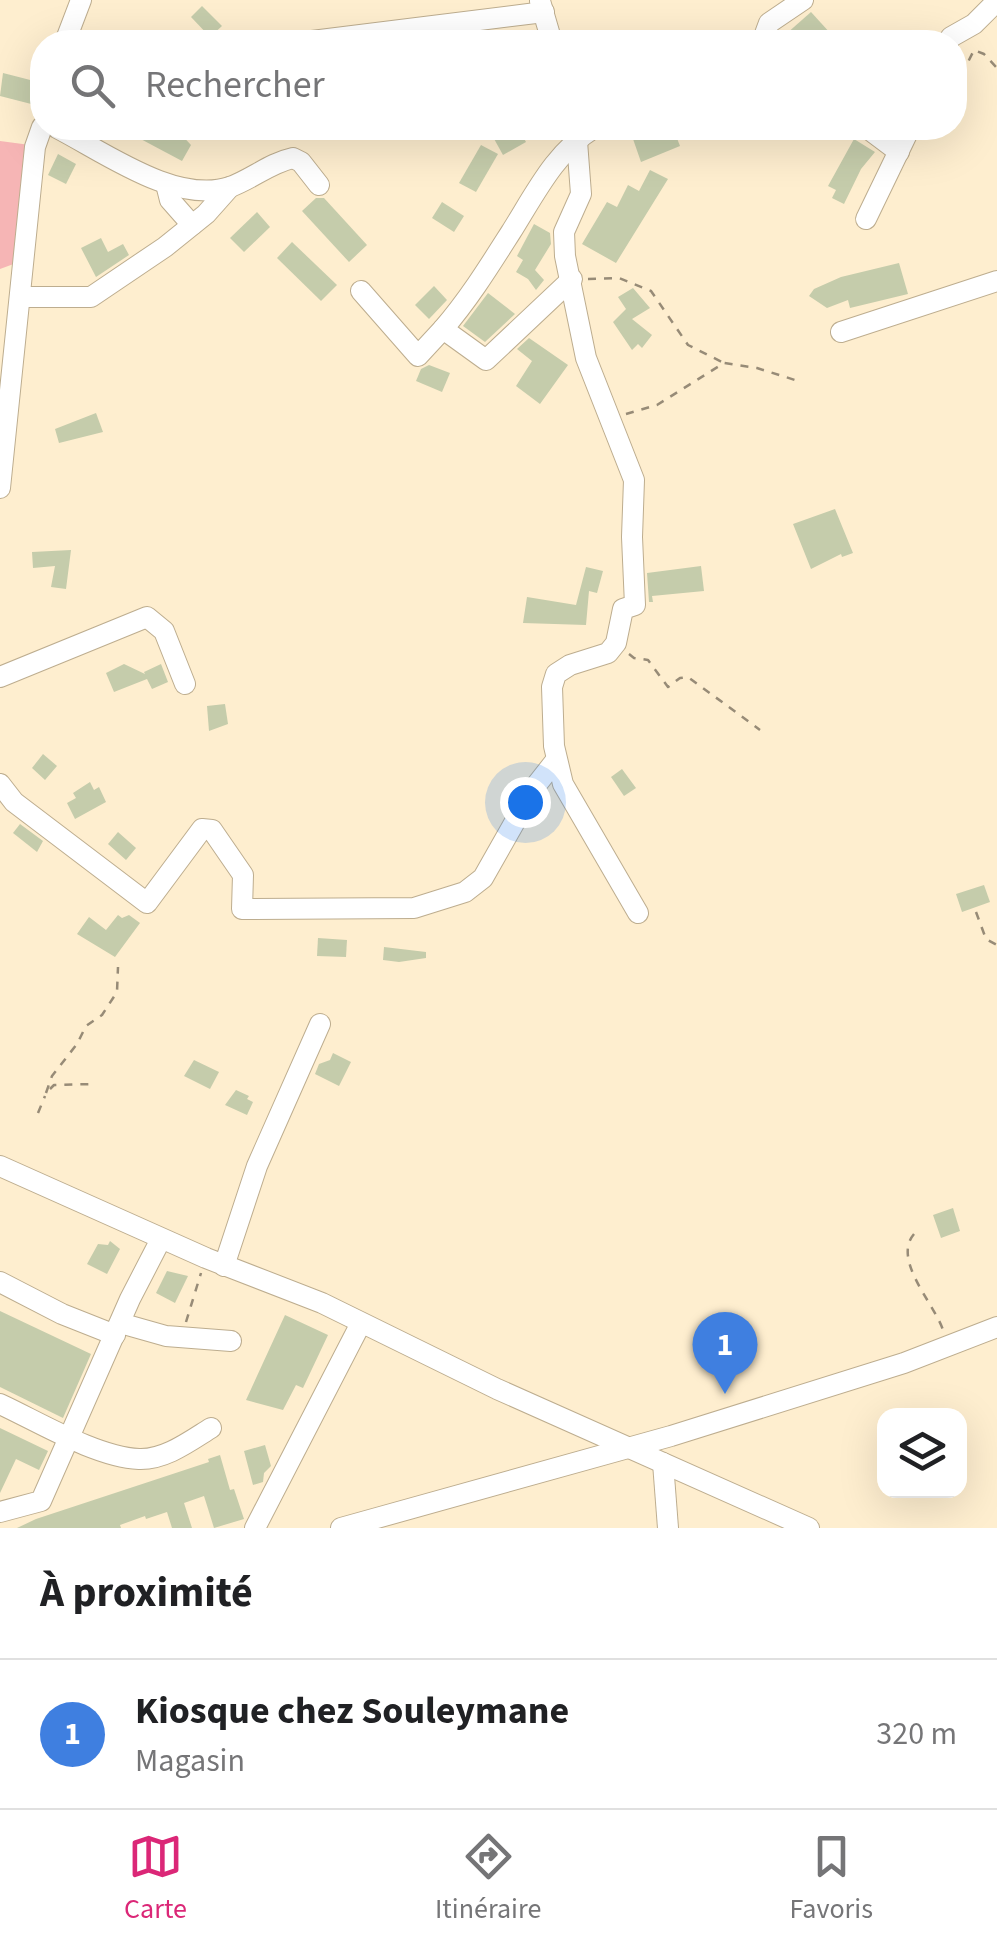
<!DOCTYPE html>
<html lang="fr">
<meta charset="utf-8">
<style>
body{margin:0;font-family:"Source Sans 3",sans-serif;background:#f6f6f6;color:#202124}
.controls{position:absolute;right:30px;bottom:30px;display:grid;overflow:hidden;border-radius:20px;box-shadow:0 10px 40px #0002}
.controls button{width:90px;height:90px;display:grid;place-items:center;padding:0;border:0;border-bottom:2px solid #e0e0e0;background:#fff;color:#202124;font:50px sans-serif}
.you{position:absolute;left:525px;top:802px;width:35px;height:35px;margin:-25px;border:8px solid #fff;border-radius:50%;background:#1a73e8;box-shadow:0 0 0 15px #1a73e833}
.badge{display:grid;place-items:center;width:65px;height:65px;border-radius:50%;background:#db2777;color:#fff;font-size:32px;font-weight:700}
.pin{position:absolute;translate:-50% -82px;filter:drop-shadow(0 2px 5px #0008)}
.pin::after{content:'';position:absolute;top:52px;width:35px;height:30px;background:inherit;clip-path:polygon(0 0,100% 0,50% 100%)}
.list{margin:0;padding:0;list-style:none}
h2{display:flex;justify-content:space-between;align-items:center;height:130px;margin:0;padding:0 40px;font-size:42px}
h2 small{font-size:32px;font-weight:400;color:#757577}
.list li{display:grid;grid-template-columns:65px 1fr auto;gap:30px;align-items:center;box-sizing:border-box;height:150px;padding:0 40px;border-top:2px solid #e0e0e0}
.list b{display:block;font-size:38px;white-space:nowrap}
.list p{margin:0;font-size:32px;white-space:nowrap;color:#757577}
.list em{font-size:32px;font-style:normal;color:#757577}
.icon{flex:none;width:55px;height:55px;fill:none;stroke:currentColor;stroke-width:2;stroke-linecap:round;stroke-linejoin:round}
.map{position:relative;flex:none;width:997px;height:1528px;overflow:hidden}
.search{position:absolute;background:#fff;box-shadow:0 10px 40px #0002;left:30px;right:30px;top:30px;height:110px;display:flex;align-items:center;gap:25px;box-sizing:border-box;padding:0 35px;border-radius:40px;color:#757577;font-size:38px}
.sheet{height:280px;background:#fff}
nav{display:flex;justify-content:space-around;align-items:center;box-sizing:border-box;height:140px;border-top:2px solid #e0e0e0;background:#fff;font-size:28px;color:#757577}
nav a{display:grid;justify-items:center;gap:5px}
nav .on{color:#db2777}
.map>svg:first-child{display:block}
</style>
<div class="map">
<svg width="997" height="1528" viewBox="0 0 997 1528">
<rect width="100%" height="100%" fill="#feeecf"/>
<path fill="#f6b5b5" d="M0 141 30 145 19 262 0 269Z"/>
<g fill="#c5ccab">
<path d="M202 6 222 26 210 37 191 17Z"/>
<path d="M811 12 831 34 821 42H777Z"/>
<path d="M3 73 42 83 39 106 0 96Z"/>
<path d="M120 128H175L191 145 182 161Z"/>
<path d="M488 128H518L526 142 503 155Z"/>
<path d="M662 128H673L680 146 641 162 633 139Z"/>
<path d="M854 139 875 152 861 169 844 204 832 198 836 190 828 186Z"/>
<path d="M481 145 498 154 476 192 459 183Z"/>
<path d="M58 154 76 164 66 184 48 175Z"/>
<path d="M650 170 668 179 616 263 582 244 607 202 617 207 628 185 639 191Z"/>
<path d="M316 198H324L367 245 349 262 302 211Z"/>
<path d="M442 202 464 216 454 232 432 218Z"/>
<path d="M257 212 270 227 244 252 230 238Z"/>
<path d="M534 224 550 233 551 244 535 270 544 280 536 290 528 279 516 272 523 260 517 256Z"/>
<path d="M101 238 108 252 123 244 129 255 96 277 81 248Z"/>
<path d="M292 242 337 285 321 301 277 258Z"/>
<path d="M899 263 908 294 850 308 848 300 827 308 809 296 814 289 841 277Z"/>
<path d="M434 286 447 300 429 319 415 305Z"/>
<path d="M633 288 650 308 632 319 652 335 642 348 638 344 632 350 613 322 626 309 618 297Z"/>
<path d="M488 293 515 314 485 342 463 326Z"/>
<path d="M529 338 568 365 540 404 516 386 532 361 517 349Z"/>
<path d="M429 365 450 373 442 392 416 381 421 369Z"/>
<path d="M96 413 103 432 59 443 55 429Z"/>
<path d="M835 509 853 553 842 557 841 554 811 569 793 524Z"/>
<path d="M71 550 66 589 51 587 55 566 33 568 32 552Z"/>
<path d="M701 566 704 591 652 596 653 602H649L647 573Z"/>
<path d="M586 567 603 571 597 593 589 591 586 625 523 623 527 597 576 605Z"/>
<path d="M124 664 145 674 144 672 161 664 168 682 152 689 147 679 114 692 106 673Z"/>
<path d="M225 704 228 724 209 731 207 706Z"/>
<path d="M43 754 57 766 45 780 32 768Z"/>
<path d="M622 769 636 788 624 796 611 777Z"/>
<path d="M90 782 94 790 99 787 106 802 75 819 67 803 76 798 73 793Z"/>
<path d="M20 824 43 841 37 852 13 833Z"/>
<path d="M118 832 136 848 126 860 108 844Z"/>
<path d="M984 885 990 902 962 912 956 894Z"/>
<path d="M118 915 122 918 129 915 140 923 115 957 77 934 89 917 106 930Z"/>
<path d="M318 938 347 940 346 957 317 956Z"/>
<path d="M384 947 426 952V958L399 962 383 960Z"/>
<path d="M333 1053 351 1062 339 1086 315 1074 319 1064 330 1060Z"/>
<path d="M194 1060 219 1072 210 1089 184 1076Z"/>
<path d="M236 1090 249 1096 247 1099 253 1102 247 1115 225 1105Z"/>
<path d="M953 1208 960 1231 941 1238 933 1215Z"/>
<path d="M110 1241 120 1249 107 1274 87 1264 98 1244 108 1245Z"/>
<path d="M167 1271 188 1276 175 1303 156 1293Z"/>
<path d="M0 1311 91 1354 63 1418 0 1387Z"/>
<path d="M285 1315 328 1335 303 1388 296 1385 283 1410 246 1400Z"/>
<path d="M0 1428 48 1451 39 1470 16 1459 0 1493Z"/>
<path d="M265 1445 271 1466 264 1473 263 1482 253 1485 244 1451Z"/>
<path d="M220 1455 230 1490 234 1489 244 1519 214 1528 204 1496 184 1503 192 1528H172L167 1512 146 1519 145 1516 120 1525 121 1528H17L36 1519 209 1462 208 1459Z"/>
</g>
<g fill="none" stroke-linecap="round" stroke-linejoin="round">
<defs>
<g id="minor">
<path d="M540 1 552 42"/>
<path d="M65 42 81 0"/>
<path d="M304 42 544 12"/>
<path d="M762 42 769 23 803 0"/>
<path d="M948 42 951 37 974 24 997 1"/>
<path d="M57 128C104 152 176 205 230 187 252 179 270 163 293 158L301 162 319 185"/>
<path d="M576 128 581 194 564 232 565 256 586 358 634 480 632 537 635 605 623 609 616 643 608 653 570 665 556 674 552 687 554 746 563 784 638 913"/>
<path d="M867 128 899 152"/>
<path d="M166 184 170 200 192 225"/>
<path d="M866 219 910 128"/>
<path d="M361 291 418 356 443 329 486 360 572 279"/>
<path d="M21 297H91L165 247 206 214 230 187"/>
<path d="M443 329C469 299 490 265 511 232 535 194 555 152 594 128"/>
<path d="M841 332 997 281"/>
<path d="M0 488 35 147 42 127"/>
<path d="M0 677 147 617 164 631 185 684"/>
<path d="M0 784 14 802 147 903 202 829 212 830 243 875 242 909 414 908 465 892 483 878 534 788 556 760"/>
<path d="M0 1166 206 1258 322 1303 497 1389 809 1528"/>
<path d="M224 1266 257 1166 320 1024"/>
<path d="M0 1282 62 1314 115 1335"/>
<path d="M120 1323 166 1336 231 1341"/>
<path d="M0 1404C39 1422 96 1457 139 1459 165 1460 190 1441 211 1428"/>
<path d="M663 1463 668 1528"/>
<path d="M0 1512 41 1501 130 1299 161 1239"/>
<path d="M255 1528 361 1323"/>
<path d="M341 1528 671 1436 904 1363 997 1327"/>
</g>
</defs>
<use href="#minor" stroke="#bdad8f" stroke-width="22"/>
<g stroke="#978b77" stroke-width="2.5" stroke-dasharray="8 8" stroke-linecap="butt">
<path d="M955 56 968 62 974 50 984 54 997 68"/>
<path d="M588 279 619 278 651 291 688 345 724 363"/>
<path d="M626 414 657 405 724 363 757 368 795 380"/>
<path d="M629 654 634 658 648 660 668 687 680 678 688 677 760 730"/>
<path d="M976 912 986 939 997 945"/>
<path d="M50 1089 54 1085 94 1084"/>
<path d="M46 1093 52 1076 77 1044 86 1026 102 1015 117 992 118 967"/>
<path d="M38 1113 45 1096"/>
<path d="M914 1234C892 1260 934 1303 943 1330"/>
<path d="M186 1322 201 1273"/>
</g>
<use href="#minor" stroke="#fff" stroke-width="20"/>
</g>
</svg>
<div class="controls">
<button><svg class="icon" aria-label="layers" viewBox="0 0 24 24"><path d="M12 4l9 5-9 5-9-5zM3 14l9 5 9-5"/></svg></button>
</div>
<div class="you"></div>
<div class="pin badge" style="left:725px;top:1394px;background:#3f7fe0">1</div>
<div class="search"><svg class="icon" aria-label="search" viewBox="0 0 24 24"><circle cx="10" cy="10" r="6"/><path d="M15 15l6 6"/></svg>Rechercher</div>
</div>
<section class="sheet">
<h2>À proximité<small></small></h2>
<ul class="list">
<li><span class="badge" style="background:#3f7fe0">1</span><div><b>Kiosque chez Souleymane</b><p>Magasin</p></div><em>320 m</em></li>
</ul>
</section>
<nav>
<a class="on"><svg class="icon" aria-label="map" viewBox="0 0 24 24"><path d="M3 6l6-2 6 2 6-2v14l-6 2-6-2-6 2zM9 4v14M15 6v14"/></svg>Carte</a>
<a><svg class="icon" aria-label="directions" viewBox="0 0 24 24"><path d="M12 3l9 9-9 9-9-9zM9 14v-3h6M13 9l2 2-2 2"/></svg>Itinéraire</a>
<a><svg class="icon" aria-label="saved" viewBox="0 0 24 24"><path d="M7 4h10v16l-5-4-5 4z"/></svg>Favoris</a>
</nav>
